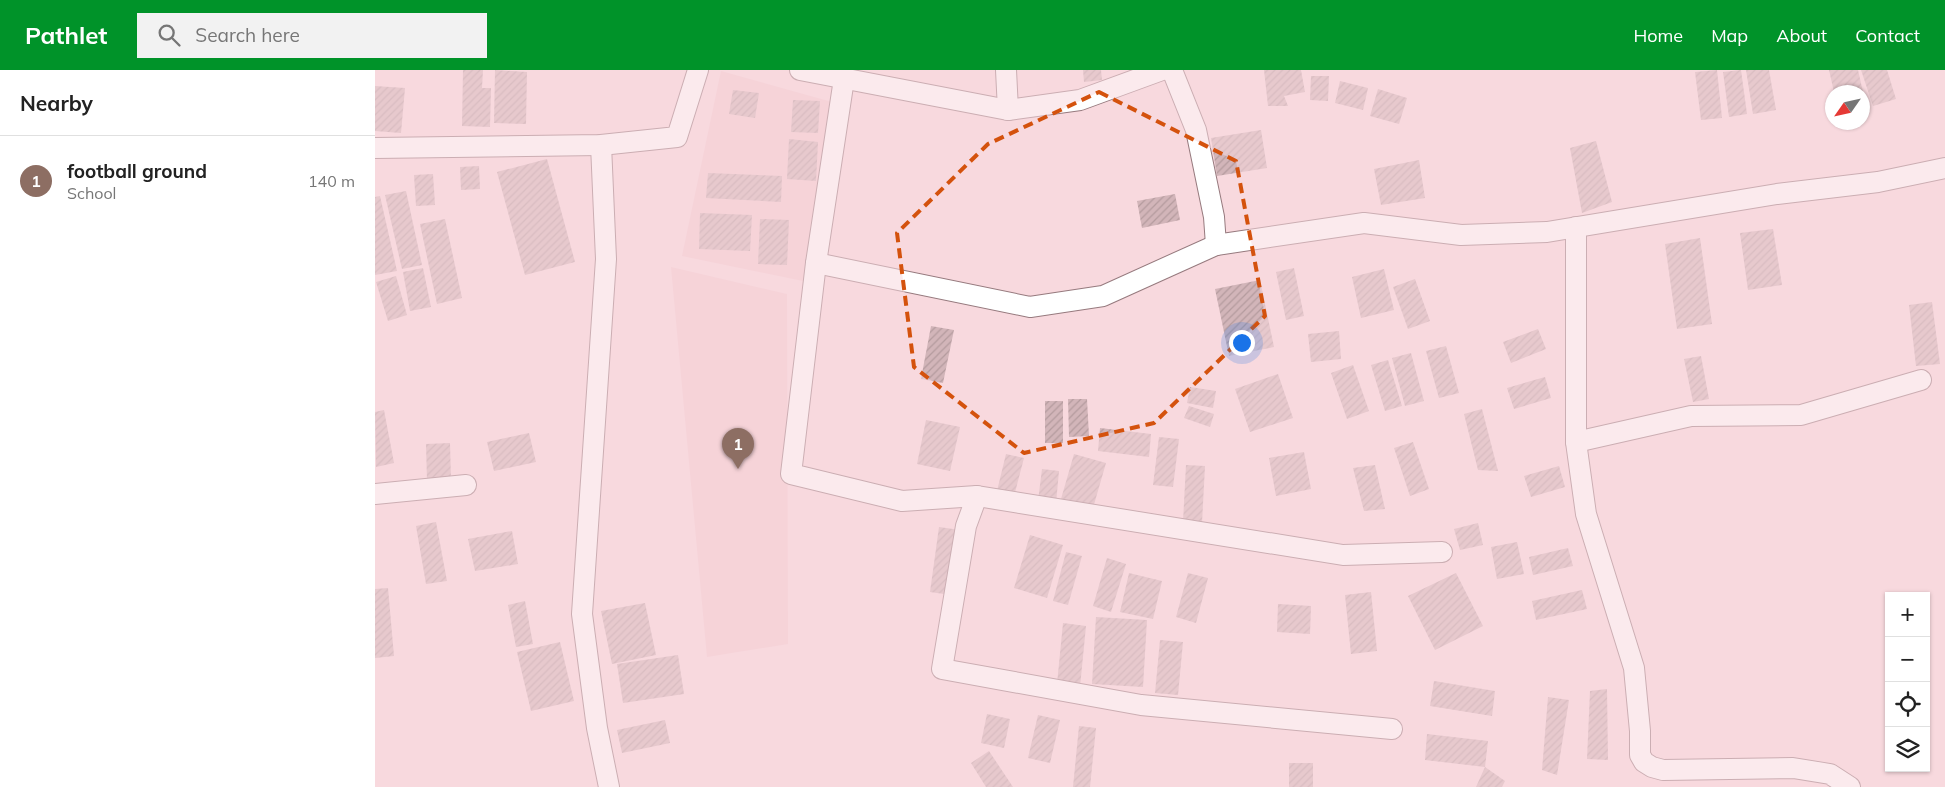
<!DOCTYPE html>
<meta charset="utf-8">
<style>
body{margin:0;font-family:Mulish,sans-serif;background:#f2f2f2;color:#222}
.controls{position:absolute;right:15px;bottom:15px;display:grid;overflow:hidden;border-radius:0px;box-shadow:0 1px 4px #0004}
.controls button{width:45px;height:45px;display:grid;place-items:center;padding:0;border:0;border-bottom:1px solid #e0e0e0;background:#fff;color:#222;font:25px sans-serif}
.compass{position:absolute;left:1450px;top:15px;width:45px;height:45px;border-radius:50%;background:#fff;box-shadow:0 1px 4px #0004;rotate:236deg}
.you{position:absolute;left:866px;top:272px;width:18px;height:18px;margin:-12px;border:4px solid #fff;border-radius:50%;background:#1a73e8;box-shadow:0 0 0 8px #1a73e833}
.badge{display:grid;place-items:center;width:32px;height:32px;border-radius:50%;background:#009329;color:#fff;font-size:16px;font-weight:700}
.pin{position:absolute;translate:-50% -41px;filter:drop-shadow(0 1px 2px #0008)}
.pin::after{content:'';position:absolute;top:26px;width:18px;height:15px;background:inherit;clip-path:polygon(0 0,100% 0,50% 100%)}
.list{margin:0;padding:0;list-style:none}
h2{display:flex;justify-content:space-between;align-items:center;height:65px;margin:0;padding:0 20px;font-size:21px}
h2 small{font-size:16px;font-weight:400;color:#767676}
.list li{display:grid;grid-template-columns:32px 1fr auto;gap:15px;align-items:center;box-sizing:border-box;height:90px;padding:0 20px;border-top:1px solid #e0e0e0}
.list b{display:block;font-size:19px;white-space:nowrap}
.list p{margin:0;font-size:16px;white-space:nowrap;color:#767676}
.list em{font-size:16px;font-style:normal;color:#767676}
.icon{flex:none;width:28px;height:28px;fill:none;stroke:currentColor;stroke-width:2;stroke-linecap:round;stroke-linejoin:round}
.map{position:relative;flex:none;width:1570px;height:717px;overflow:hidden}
header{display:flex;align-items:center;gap:30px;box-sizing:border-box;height:70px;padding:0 25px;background:#009329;color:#fff}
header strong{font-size:24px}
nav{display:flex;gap:28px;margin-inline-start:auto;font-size:18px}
.search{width:350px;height:45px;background:#f2f2f2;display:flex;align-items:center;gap:12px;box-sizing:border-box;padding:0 18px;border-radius:0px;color:#767676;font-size:19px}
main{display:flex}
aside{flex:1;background:#fff}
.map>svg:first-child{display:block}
</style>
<header>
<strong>Pathlet</strong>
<div class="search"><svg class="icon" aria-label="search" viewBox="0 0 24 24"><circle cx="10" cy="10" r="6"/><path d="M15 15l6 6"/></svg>Search here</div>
<nav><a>Home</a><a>Map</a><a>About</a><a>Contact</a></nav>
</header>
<main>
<aside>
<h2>Nearby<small></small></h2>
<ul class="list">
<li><span class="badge" style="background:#8d6e63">1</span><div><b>football ground</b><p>School</p></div><em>140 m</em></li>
</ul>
</aside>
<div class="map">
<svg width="1570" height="717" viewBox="0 0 1570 717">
<defs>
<pattern id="building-hatch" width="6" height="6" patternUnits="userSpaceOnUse" patternTransform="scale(1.25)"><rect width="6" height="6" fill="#d2b5b9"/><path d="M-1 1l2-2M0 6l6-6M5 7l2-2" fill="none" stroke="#b49b9e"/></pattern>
</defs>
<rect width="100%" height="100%" fill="#f8d9de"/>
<g fill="#f3ccd1">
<path d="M346 1 457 32 428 211 307 186Z"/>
<path d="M296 197 412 224 413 574 332 587Z"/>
</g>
<g fill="url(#building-hatch)">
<path d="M88 0H108L107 18H116L115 57 87 56Z"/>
<path d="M120 0 152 2 151 54 119 53Z"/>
<path d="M708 0H726L727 10 709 12Z"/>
<path d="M889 0H926L930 22 909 26 913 36H893Z"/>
<path d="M1342 0 1347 48 1326 50 1320 2Z"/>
<path d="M1366 0 1372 44 1354 47 1348 2Z"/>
<path d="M1371 0H1394L1401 40 1378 44Z"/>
<path d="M1454 0H1483L1488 22H1459Z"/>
<path d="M1486 0H1512L1521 29 1498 36Z"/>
<path d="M936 6H954L953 31 935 30Z"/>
<path d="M965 11 993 18 988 40 960 33Z"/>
<path d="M0 16 30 18 26 63 0 61Z"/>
<path d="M1003 19 1032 28 1024 54 995 46Z"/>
<path d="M358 20 384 23 380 48 354 44Z"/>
<path d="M418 30 445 31 443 63 416 62Z"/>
<path d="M886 60 892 98 842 106 836 68Z"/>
<path d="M414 69 443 72 441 111 412 109Z"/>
<path d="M1221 71 1237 132 1207 143 1195 78Z"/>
<path d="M172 89 200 192 150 205 122 102Z"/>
<path d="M1044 90 1050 128 1006 135 999 99Z"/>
<path d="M104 96 105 119 86 120 85 97Z"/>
<path d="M333 103 407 106 406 132 331 128Z"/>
<path d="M58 104 60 135 41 136 39 105Z"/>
<path d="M31 121 47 195 27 199 10 125Z"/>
<path d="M800 124 805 150 767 158 762 131Z"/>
<path d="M5 126 22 201 0 205V127Z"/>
<path d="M325 143 377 145 375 181 324 179Z"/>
<path d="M70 149 87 228 62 234 45 154Z"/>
<path d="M385 149 414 150 412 195 383 194Z"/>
<path d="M1398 159 1407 215 1373 220 1365 163Z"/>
<path d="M1325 168 1337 254 1302 259 1290 174Z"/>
<path d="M48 198 56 237 35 241 28 202Z"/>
<path d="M919 198 929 246 911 250 901 202Z"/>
<path d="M1009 199 1019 240 986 248 977 207Z"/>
<path d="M21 206 32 245 13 251 1 212Z"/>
<path d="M1040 209 1055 251 1033 259 1018 217Z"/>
<path d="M885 210 899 277 854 286 840 219Z"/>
<path d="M1557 232 1565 294 1541 296 1534 235Z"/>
<path d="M556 256 579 260 568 313 546 309Z"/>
<path d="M1163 259 1171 279 1136 293 1128 272Z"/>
<path d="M964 261 966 289 936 292 933 264Z"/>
<path d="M1071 276 1084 323 1064 328 1051 281Z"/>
<path d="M1036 283 1049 331 1030 336 1017 288Z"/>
<path d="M1326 286 1334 329 1318 332 1309 289Z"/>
<path d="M1013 290 1027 336 1010 341 996 295Z"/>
<path d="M978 295 994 341 972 349 956 303Z"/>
<path d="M903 304 918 348 875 362 860 319Z"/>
<path d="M1170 307 1176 328 1139 339 1132 318Z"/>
<path d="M815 317 841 321 838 338 812 333Z"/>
<path d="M693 329H712L714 366 694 367Z"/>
<rect x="670" y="331" width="18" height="42"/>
<path d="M814 336 839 344 835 357 809 348Z"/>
<path d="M1107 339 1123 401 1103 400 1089 344Z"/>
<path d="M9 340 19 393 1 397 0 342Z"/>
<path d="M551 350 585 357 575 401 542 394Z"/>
<path d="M725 358 776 364 774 387 723 381Z"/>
<path d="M154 363 161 392 119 401 112 372Z"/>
<path d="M784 367 804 369 798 417 778 415Z"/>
<path d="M1038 372 1054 419 1035 426 1019 378Z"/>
<path d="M75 373 76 410 52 411 51 374Z"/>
<path d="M929 382 936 419 901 426 894 388Z"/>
<path d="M631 384 649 388 638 430 621 425Z"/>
<path d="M699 384 731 393 718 438 686 429Z"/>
<path d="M811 395 830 396 827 453 808 452Z"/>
<path d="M1000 395 1010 439 989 441 978 398Z"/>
<path d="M1184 396 1190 417 1156 427 1149 406Z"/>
<path d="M667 399 684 401 681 433 663 431Z"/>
<path d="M61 452 72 511 51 514 41 456Z"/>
<path d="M1103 453 1108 475 1085 480 1079 459Z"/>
<path d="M564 457 585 460 576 525 555 522Z"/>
<path d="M137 461 143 494 100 501 93 469Z"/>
<path d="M655 465 688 475 672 528 639 518Z"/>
<path d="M1142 472 1149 504 1122 509 1116 477Z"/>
<path d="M1193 478 1198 496 1158 505 1154 487Z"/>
<path d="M691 482 707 486 693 535 678 531Z"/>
<path d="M732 488 751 494 736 542 718 536Z"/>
<path d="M754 503 787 511 778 549 745 542Z"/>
<path d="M813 503 833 508 821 553 801 547Z"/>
<path d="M1081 503 1108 556 1060 580 1033 526Z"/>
<path d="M13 518 19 586 0 588V519Z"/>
<path d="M1207 520 1212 539 1161 550 1157 531Z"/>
<path d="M996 522 1002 581 976 584 970 525Z"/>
<path d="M150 531 158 574 141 577 133 535Z"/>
<path d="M270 533 281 585 237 594 226 541Z"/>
<path d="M903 534 936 536 935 564 902 562Z"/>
<path d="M721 547 772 550 768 617 717 614Z"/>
<path d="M688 553 711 556 705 617 682 614Z"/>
<path d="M785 570 808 572 803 625 780 623Z"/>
<path d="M185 572 199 631 156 641 142 582Z"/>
<path d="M303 585 309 624 248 633 242 594Z"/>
<path d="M1059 611 1120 621 1117 646 1055 636Z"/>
<path d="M1232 619 1233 690 1212 689 1215 621Z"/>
<path d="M1173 627 1194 630 1182 705 1167 700Z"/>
<path d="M612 644 635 649 629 678 606 673Z"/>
<path d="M663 645 685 650 675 693 653 688Z"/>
<path d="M290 650 295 673 247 683 242 660Z"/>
<path d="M704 656 721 658 715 717H698Z"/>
<path d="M1052 664 1113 671 1110 697 1050 690Z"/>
<path d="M614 681 638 717H611L596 693Z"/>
<rect x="914" y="693" width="24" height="24"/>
<path d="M1110 697 1130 711 1127 717H1101Z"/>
</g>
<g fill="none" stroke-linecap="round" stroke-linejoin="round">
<defs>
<g id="minor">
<path d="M425 0 633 40 705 30 787 0"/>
<path d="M631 0 633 40"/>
<path d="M797 0 821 60 839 147 841 175 989 153 1086 165 1172 162 1402 124 1503 112 1570 98"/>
<path d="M469 9 441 193 416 404 527 431 602 426 968 485 1067 482"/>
<path d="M226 75 231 189 207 544 222 658 234 717"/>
<path d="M0 78 226 75 302 67 323 0"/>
<path d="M1201 157V372L1211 444 1259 598 1265 661V685L1269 692 1277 697 1288 700 1418 698 1455 704 1475 717"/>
<path d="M441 193 655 237 728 226 841 175"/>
<path d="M1201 372 1316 346 1426 345 1546 310"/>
<path d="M0 424 91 415"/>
<path d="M602 426 591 456 567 599 766 635 1017 659"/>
</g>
</defs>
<use href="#minor" stroke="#967a7e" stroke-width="22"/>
<use href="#minor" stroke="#fff" stroke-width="20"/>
</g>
<path d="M0 0H1570V717H0ZM724 22 861 91 890 246 779 353 649 383 539 297 522 163 613 74Z" fill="#f8d9de" fill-opacity=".55" fill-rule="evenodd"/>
<path fill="none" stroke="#d4520d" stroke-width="4" stroke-dasharray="10 6" stroke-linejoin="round" d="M724 22 861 91 890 246 779 353 649 383 539 297 522 163 613 74Z"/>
</svg>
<div class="controls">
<button>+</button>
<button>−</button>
<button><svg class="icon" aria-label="locate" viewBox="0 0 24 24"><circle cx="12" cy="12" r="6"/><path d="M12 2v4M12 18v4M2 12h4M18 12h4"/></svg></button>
<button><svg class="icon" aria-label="layers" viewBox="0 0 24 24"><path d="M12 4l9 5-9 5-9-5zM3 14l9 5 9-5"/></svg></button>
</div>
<svg class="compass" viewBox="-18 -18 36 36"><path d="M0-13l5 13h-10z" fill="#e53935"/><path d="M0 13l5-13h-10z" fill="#767676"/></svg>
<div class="you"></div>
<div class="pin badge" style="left:363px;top:399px;background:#8d6e63">1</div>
</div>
</main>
